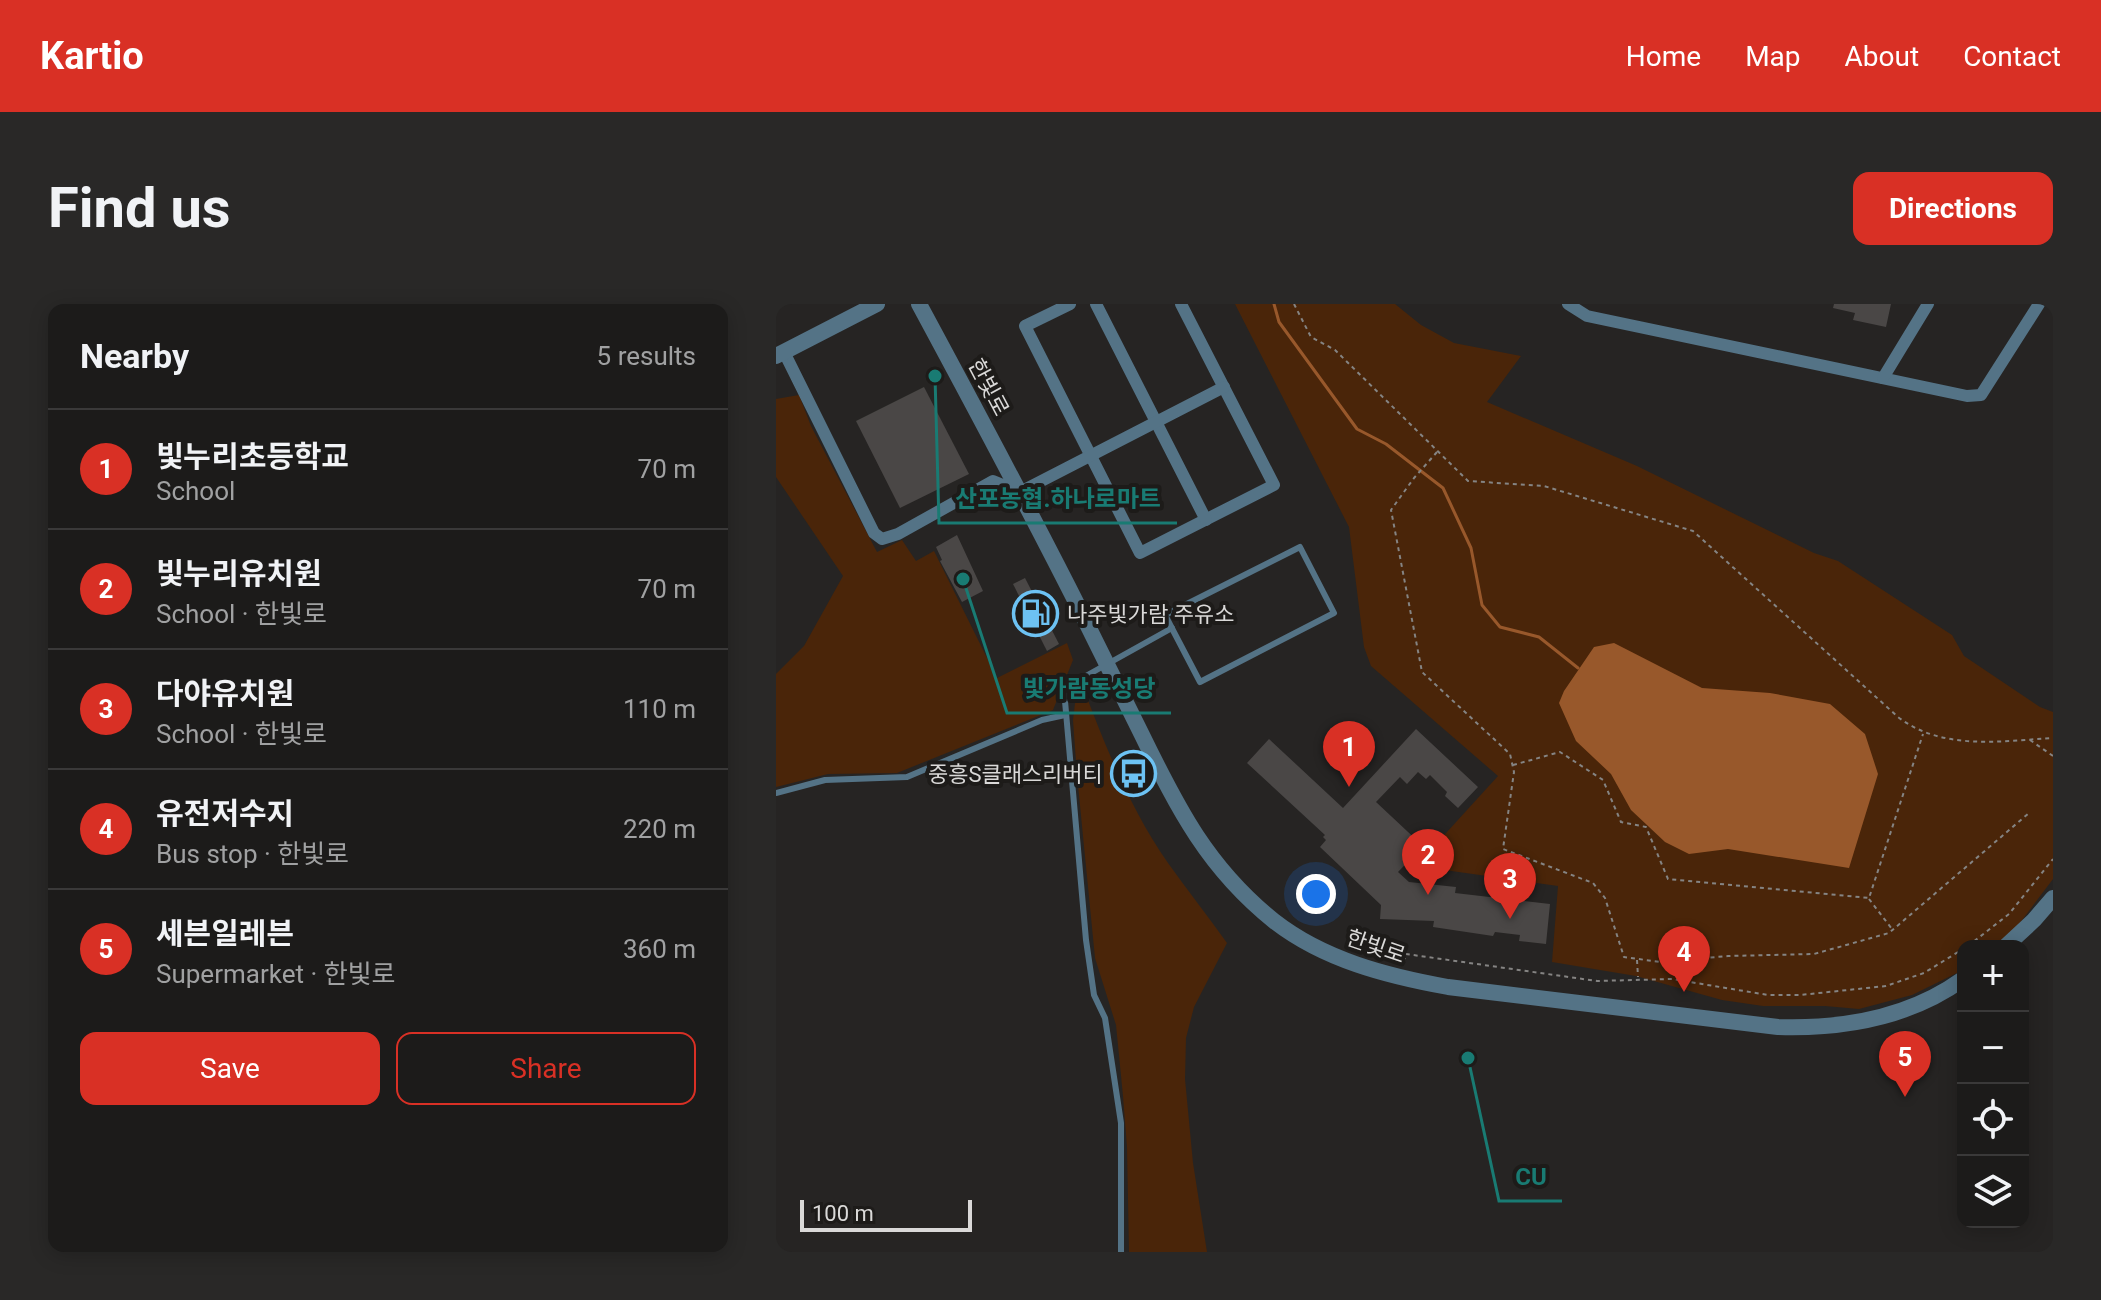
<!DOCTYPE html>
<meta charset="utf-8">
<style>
body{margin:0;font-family:Roboto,"Noto Sans KR",sans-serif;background:#292827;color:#f1f3f6}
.controls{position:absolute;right:24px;bottom:24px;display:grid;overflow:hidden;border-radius:16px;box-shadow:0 4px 20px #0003}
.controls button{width:72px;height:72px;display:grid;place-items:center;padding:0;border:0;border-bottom:2px solid #3a3939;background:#1c1b1a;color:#f1f3f6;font:40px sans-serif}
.scale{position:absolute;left:24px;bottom:20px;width:172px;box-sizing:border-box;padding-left:8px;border:4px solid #dad9d8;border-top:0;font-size:22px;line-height:28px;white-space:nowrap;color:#dad9d8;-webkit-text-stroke:6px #1d1b19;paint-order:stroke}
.you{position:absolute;left:540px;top:590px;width:28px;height:28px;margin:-20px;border:6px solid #fff;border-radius:50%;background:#1a73e8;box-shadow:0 0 0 12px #1a73e833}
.badge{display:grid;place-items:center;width:52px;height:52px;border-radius:50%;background:#d93025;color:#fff;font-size:26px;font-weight:700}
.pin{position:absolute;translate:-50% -66px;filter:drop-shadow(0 2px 4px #0008)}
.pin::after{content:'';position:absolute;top:42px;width:28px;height:24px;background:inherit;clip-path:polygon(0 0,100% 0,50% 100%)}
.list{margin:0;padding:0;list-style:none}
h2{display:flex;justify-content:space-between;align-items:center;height:104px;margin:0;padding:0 32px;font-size:34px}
h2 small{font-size:26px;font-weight:400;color:#a0a1a2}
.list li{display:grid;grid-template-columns:52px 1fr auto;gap:24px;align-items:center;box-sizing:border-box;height:120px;padding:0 32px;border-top:2px solid #3a3939}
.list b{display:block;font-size:30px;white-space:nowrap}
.list p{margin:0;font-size:26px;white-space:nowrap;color:#a0a1a2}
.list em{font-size:26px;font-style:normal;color:#a0a1a2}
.actions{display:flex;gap:16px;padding:24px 32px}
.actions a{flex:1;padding:18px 0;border:2px solid #d93025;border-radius:16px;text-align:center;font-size:28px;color:#d93025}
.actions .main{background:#d93025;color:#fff}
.icon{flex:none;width:44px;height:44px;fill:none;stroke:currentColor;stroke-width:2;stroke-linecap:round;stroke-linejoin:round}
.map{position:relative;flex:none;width:1277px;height:948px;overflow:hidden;border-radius:16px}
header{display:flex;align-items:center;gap:48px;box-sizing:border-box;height:112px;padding:0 40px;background:#d93025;color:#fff}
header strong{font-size:38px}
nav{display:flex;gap:44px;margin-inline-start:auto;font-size:28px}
.intro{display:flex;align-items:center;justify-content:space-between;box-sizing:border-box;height:192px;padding:0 48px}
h1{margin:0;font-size:56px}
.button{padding:20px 36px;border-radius:16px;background:#d93025;color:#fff;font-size:28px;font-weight:700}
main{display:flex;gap:48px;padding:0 48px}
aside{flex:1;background:#1c1b1a;border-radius:16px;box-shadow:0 4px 20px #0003}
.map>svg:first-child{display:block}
</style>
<header>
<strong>Kartio</strong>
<nav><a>Home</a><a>Map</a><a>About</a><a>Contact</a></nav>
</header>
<div class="intro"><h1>Find us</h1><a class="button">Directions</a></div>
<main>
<aside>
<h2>Nearby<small>5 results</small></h2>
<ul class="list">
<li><span class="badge">1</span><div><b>빛누리초등학교</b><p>School</p></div><em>70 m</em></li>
<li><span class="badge">2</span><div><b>빛누리유치원</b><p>School · 한빛로</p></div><em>70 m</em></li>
<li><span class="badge">3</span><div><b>다야유치원</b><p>School · 한빛로</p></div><em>110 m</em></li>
<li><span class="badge">4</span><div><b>유전저수지</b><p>Bus stop · 한빛로</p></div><em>220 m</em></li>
<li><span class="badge">5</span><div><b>세븐일레븐</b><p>Supermarket · 한빛로</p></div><em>360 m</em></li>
</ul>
<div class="actions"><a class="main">Save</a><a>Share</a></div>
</aside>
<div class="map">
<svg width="1277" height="948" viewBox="0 0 1277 948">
<rect width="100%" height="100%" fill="#262423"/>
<g fill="#4a2509">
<path d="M459 0H619L645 21 678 39 745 52 711 98 861 162 1038 249 1062 257 1176 331 1188 352 1264 403 1277 408V575L1234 632 1221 642H1187V666L1136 691 1083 705 1049 702H987L946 696 860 672 776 658 782 582 640 562 722 472 595 362 588 343 573 223Z"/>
<path d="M23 91 35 122 101 248 126 236 140 257 158 247 221 374 291 339 297 356 277 406 121 469 52 470 0 483V370L28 342 67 272 0 173V95Z"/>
<path d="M308 386C331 446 355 506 392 559 411 586 432 612 451 639L418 703 410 734 409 775 417 859 431 948H353L351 843 347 792 340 721 319 654 301 471 297 416 300 391Z"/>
</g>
<path fill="#98582b" d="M838 339 926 384 994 389 1054 400 1089 430 1102 470 1073 564 952 545 913 550 889 538 855 506 835 470 800 437 783 399 788 387 818 343Z"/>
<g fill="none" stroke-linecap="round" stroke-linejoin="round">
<path stroke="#98582b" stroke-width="3" d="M498 0 503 18 581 125 610 140 667 184 695 244 706 301 724 323 763 333 802 364"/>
</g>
<g fill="#4a4746">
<path d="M1058 0H1115L1110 23 1077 16 1079 9 1057 4Z"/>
<path d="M148 83 193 170 124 204 80 117Z"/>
<path d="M181 231 207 287 186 298 164 257 166 256 160 243Z"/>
<path d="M249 274 283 340 271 347 237 280Z"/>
<path d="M640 425 702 483 682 504 669 492 671 488 654 471 650 475 642 468 631 480 624 473 600 498 647 542 622 568 633 578 680 583 679 589 774 600 770 640 743 637 744 631 719 628 717 632 657 623 658 617 604 615 605 601 544 543 550 536 547 533 549 531 471 459 493 435 567 504Z"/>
</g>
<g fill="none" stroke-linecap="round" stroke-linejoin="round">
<g stroke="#858483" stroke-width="2" stroke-dasharray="4 4" stroke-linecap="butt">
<path d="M518 0 535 33 559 46 692 177 768 182 917 227 1122 413C1166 447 1225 437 1277 434"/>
<path d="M661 148 638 174 615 206 646 368 734 450 738 468 727 545 817 579 829 594 848 653 884 658 952 652 1038 650 1113 629 1253 509"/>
<path d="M1254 436 1277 452"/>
<path d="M737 461 784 448 827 476 845 518 870 523 892 575 1093 594 1147 430"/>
<path d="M1093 595 1116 625"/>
<path d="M1192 642 1233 610 1277 555"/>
<path d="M861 656 862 673"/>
<path d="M628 658 630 650 821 677 896 675 992 691H1024L1110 682 1148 669 1187 645"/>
</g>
<g stroke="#547386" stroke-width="6">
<path d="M524 243 558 309 424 378 389 311Z"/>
<path d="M0 489 49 476 131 473 266 416 289 411"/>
<path d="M345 948V819L329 714 318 691 310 636 289 397 296 382 308 373 396 324"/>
</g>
<g stroke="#547386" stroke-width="12">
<path d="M294 0 249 22 364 249 498 181 405 0"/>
<path d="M320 0 430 216"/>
<path d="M792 0 811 12 1191 92 1205 91 1263 0"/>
<path d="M8 48 98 229 106 235 122 230 217 177 244 188 448 83"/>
<path d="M1107 74 1152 0"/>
</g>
<g stroke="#547386" stroke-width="16">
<path d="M143 0C198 102 252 203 304 306 325 348 345 389 366 431 402 505 432 564 498 617 548 656 611 672 672 683L1002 723C1067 725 1133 714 1187 675"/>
<path d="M0 52 101 0"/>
<path d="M1230 642 1258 616 1277 594"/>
</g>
</g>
<defs>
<symbol id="fuel-ring" viewBox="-11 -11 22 22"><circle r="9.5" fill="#1d1b19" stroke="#6dc2f3" stroke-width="1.5"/><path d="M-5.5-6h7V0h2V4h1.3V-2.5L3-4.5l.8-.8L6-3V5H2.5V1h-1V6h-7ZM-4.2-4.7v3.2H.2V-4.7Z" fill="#6dc2f3"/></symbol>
<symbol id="bus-ring" viewBox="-11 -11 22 22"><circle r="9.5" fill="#1d1b19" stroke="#6dc2f3" stroke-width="1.5"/><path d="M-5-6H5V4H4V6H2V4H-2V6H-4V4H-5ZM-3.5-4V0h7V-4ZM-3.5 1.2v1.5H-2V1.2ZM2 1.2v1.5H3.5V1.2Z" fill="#6dc2f3"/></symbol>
</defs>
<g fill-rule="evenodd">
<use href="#fuel-ring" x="234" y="284" width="51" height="51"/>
<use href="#bus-ring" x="332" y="444" width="51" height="51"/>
</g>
<g text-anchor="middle" stroke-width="8" stroke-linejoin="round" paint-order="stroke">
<g font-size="22" fill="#dad9d8" stroke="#1d1b19">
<text transform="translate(213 83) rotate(62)" y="8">한빛로</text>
<text transform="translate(600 642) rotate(19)" y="8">한빛로</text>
</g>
<g font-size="22" fill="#dad9d8" stroke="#1d1b19" text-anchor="start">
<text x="291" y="318">나주빛가람 주유소</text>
<text x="327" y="478" text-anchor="end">중흥S클래스리버티</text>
</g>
</g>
<path fill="none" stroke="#197b73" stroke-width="3" d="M159 72L163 219H401M187 275L231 409H395M692 754L723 897H786"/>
<g fill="#197b73" stroke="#1d1b19" stroke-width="3">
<circle cx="159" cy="72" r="8"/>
<circle cx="187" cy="275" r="8"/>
<circle cx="692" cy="754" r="8"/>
</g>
<g font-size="24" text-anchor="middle" font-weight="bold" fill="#197b73" stroke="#1d1b19" stroke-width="8" stroke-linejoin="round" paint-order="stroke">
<text x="282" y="203">산포농협.하나로마트</text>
<text x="313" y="393">빛가람동성당</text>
<text x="755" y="881">CU</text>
</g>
</svg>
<div class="controls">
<button>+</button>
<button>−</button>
<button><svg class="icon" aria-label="locate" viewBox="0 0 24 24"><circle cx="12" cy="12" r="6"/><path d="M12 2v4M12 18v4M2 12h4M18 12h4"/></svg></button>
<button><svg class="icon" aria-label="layers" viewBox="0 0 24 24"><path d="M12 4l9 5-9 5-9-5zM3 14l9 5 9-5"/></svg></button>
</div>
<div class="scale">100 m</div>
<div class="you"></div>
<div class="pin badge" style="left:573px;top:483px">1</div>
<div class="pin badge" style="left:652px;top:591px">2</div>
<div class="pin badge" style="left:734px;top:615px">3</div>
<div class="pin badge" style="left:908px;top:688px">4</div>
<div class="pin badge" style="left:1129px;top:793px">5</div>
</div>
</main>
